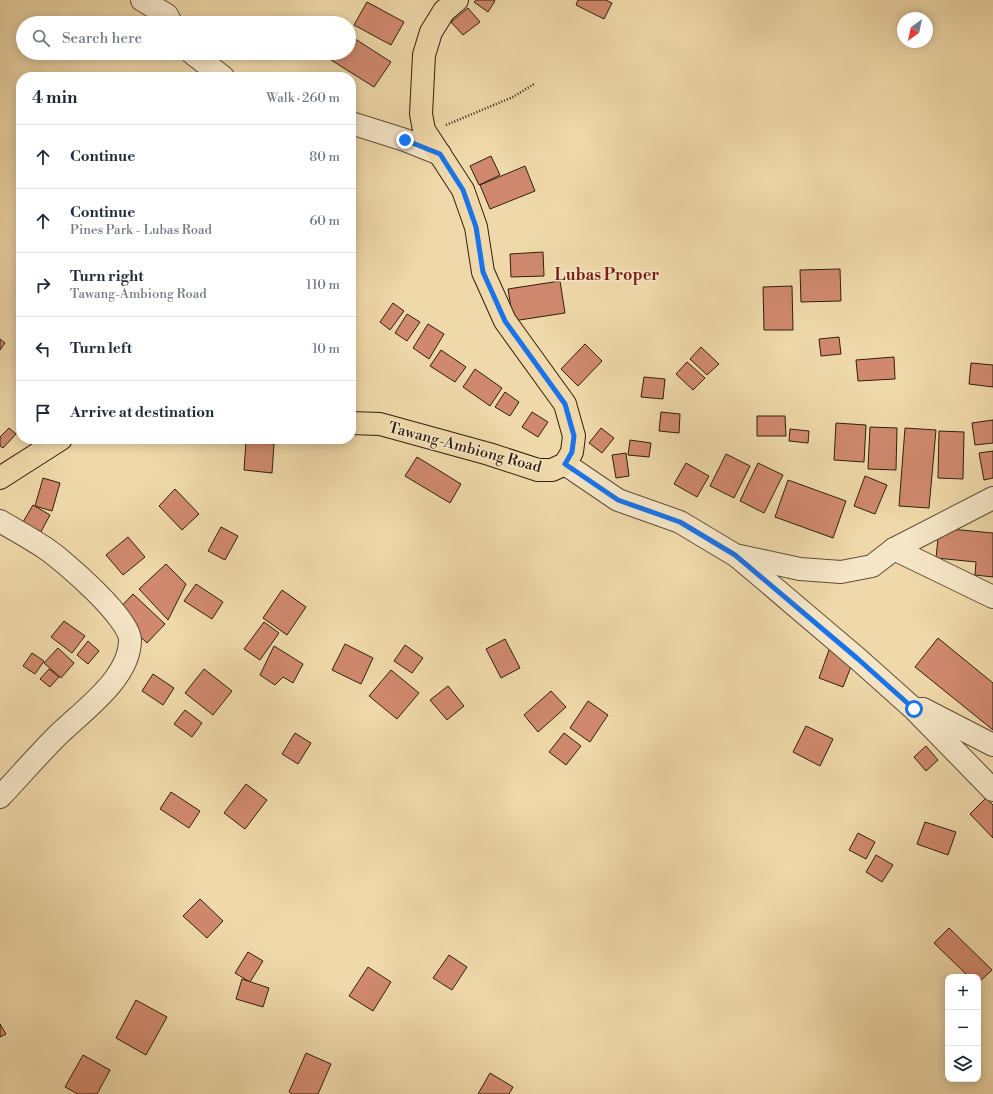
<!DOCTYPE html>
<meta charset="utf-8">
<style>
body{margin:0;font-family:"Libre Bodoni",serif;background:#f2f2f3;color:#1f2937}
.controls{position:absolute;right:12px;bottom:12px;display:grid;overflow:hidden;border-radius:8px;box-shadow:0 2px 10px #0003}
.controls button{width:36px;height:36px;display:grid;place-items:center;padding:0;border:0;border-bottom:1px solid #e0e1e3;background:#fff;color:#1f2937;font:20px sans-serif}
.compass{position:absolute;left:897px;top:12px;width:36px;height:36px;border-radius:50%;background:#fff;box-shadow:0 2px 10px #0003;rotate:213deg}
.stop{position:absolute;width:12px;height:12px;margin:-9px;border:3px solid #1a73e8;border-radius:50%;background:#fff}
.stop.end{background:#1a73e8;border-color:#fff;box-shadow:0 1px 4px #0008}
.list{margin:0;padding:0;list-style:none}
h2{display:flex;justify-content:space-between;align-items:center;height:52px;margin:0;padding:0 16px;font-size:17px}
h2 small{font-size:13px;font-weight:400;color:#747a83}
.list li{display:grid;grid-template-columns:26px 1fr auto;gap:12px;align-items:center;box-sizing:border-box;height:64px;padding:0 16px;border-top:1px solid #e0e1e3}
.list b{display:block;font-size:15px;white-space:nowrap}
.list p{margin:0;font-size:13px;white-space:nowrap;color:#747a83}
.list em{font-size:13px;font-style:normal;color:#747a83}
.icon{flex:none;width:22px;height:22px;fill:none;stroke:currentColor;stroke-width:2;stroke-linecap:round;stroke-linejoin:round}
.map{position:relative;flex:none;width:993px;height:1094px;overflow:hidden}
.search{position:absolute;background:#fff;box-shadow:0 2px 10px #0003;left:16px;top:16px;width:340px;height:44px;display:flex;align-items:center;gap:10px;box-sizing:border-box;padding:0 14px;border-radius:22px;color:#747a83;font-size:15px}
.panel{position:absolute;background:#fff;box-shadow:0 2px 10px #0003;left:16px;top:72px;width:340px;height:372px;border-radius:16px}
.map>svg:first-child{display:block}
</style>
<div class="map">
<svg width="993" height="1094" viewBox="0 0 993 1094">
<rect width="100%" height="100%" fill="#efd8a9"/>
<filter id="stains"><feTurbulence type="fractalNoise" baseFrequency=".005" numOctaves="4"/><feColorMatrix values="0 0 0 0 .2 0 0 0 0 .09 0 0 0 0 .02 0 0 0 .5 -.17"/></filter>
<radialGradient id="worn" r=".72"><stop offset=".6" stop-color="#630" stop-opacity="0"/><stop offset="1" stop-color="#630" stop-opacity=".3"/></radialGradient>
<g fill="#d0896e" stroke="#2d200e">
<path d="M476 0H494L495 1 488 12 474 2Z"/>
<path d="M578 0H606L612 3 604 19 576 5Z"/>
<path d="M367 2 404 22 391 45 354 25Z"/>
<path d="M468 8 480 22 463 35 451 22Z"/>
<path d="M349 35 391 62 374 87 331 60 336 53H349Z"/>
<path d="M491 156 500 175 479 185 470 166Z"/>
<path d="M525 166 535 191 490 209 480 185Z"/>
<path d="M543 252 544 276 511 277 510 254Z"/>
<path d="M840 269 841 301 801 302 800 270Z"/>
<path d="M560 281 565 313 513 321 508 289Z"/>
<path d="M792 286 793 330H764L763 287Z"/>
<path d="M393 303 404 311 390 330 380 322Z"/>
<path d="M407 314 420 322 407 341 395 333Z"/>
<path d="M428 324 444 334 429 359 413 348Z"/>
<path d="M839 337 841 354 821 356 819 339Z"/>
<path d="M0 339 5 343 0 350Z"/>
<path d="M585 344 602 361 578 386 561 369Z"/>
<path d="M701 347 719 364 707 375 690 359Z"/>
<path d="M441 350 466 367 455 382 430 366Z"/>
<path d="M894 357 895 379 858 381 856 360Z"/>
<path d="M687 362 705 378 693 390 676 374Z"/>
<path d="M971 363 993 365V387L969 384Z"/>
<path d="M475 369 502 388 490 406 463 387Z"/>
<path d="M644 377 665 379 663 399 641 397Z"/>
<path d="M505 392 519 402 510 416 495 407Z"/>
<path d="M532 412 548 422 538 437 522 427Z"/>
<path d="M661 412 680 414 679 433 659 431Z"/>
<path d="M757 416H785L786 436H757Z"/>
<path d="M993 420V443L975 445 972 423Z"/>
<path d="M836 423 866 425 864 462 834 460Z"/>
<path d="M870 427 897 428 896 470 868 469Z"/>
<path d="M9 428 16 434 3 448 0 446V437Z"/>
<path d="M601 428 614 438 602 453 589 443Z"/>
<path d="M905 428 936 430 929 508 899 506Z"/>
<path d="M790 429 809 431 808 443 789 441Z"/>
<path d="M939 431 964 432 963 479 938 478Z"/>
<path d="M630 440 651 443 649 457 628 455Z"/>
<path d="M246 441 274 444 272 473 244 470Z"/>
<path d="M993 451V478L984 480 979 453Z"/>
<path d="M626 453 629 476 616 478 612 455Z"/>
<path d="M726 454 750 466 734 498 710 486Z"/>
<path d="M417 457 461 484 450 503 405 476Z"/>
<path d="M686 463 709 476 697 497 674 484Z"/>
<path d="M758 463 783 475 764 513 740 501Z"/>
<path d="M865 476 887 485 875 514 854 506Z"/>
<path d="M43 478 60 483 52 511 35 506Z"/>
<path d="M788 480 846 501 833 538 775 517Z"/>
<path d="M175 489 199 514 182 530 159 506Z"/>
<path d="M33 505 50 515 37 539 19 529Z"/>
<path d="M221 527 238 536 225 560 208 551Z"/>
<path d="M939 528 993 533V577L975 575 976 562 936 558Z"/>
<path d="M128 537 145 557 123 575 106 555Z"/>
<path d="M166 564 186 584 168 620 139 589Z"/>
<path d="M196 584 223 602 212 619 184 601Z"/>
<path d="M282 590 306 607 287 635 263 618Z"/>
<path d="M133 594 165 624 147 643 115 613Z"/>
<path d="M64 621 85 636 72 653 51 637Z"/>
<path d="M264 622 279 633 260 660 244 649Z"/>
<path d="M938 638 993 683V730L915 667Z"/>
<path d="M505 639 520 668 501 678 486 649Z"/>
<path d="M88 641 99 651 88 664 77 655Z"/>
<path d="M345 644 373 658 361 684 332 670Z"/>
<path d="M405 645 423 658 412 673 394 661Z"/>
<path d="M274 646 303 664 293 683 283 677 275 685 260 675Z"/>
<path d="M58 648 74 663 61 678 44 663Z"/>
<path d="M829 650 854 659 843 687 819 678Z"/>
<path d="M32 653 44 661 35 674 23 666Z"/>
<path d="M49 669 59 677 50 687 40 679Z"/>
<path d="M204 669 232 691 213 715 185 693Z"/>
<path d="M391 670 419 693 397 719 369 696Z"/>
<path d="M153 674 174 688 163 705 142 691Z"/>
<path d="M448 686 464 706 447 720 430 700Z"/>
<path d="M551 691 566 707 538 732 524 715Z"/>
<path d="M588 701 608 715 590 742 570 728Z"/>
<path d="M185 710 202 723 192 737 174 724Z"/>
<path d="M806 726 833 739 820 766 793 752Z"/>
<path d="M295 733 311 743 298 764 282 754Z"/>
<path d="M564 733 581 746 566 765 549 752Z"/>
<path d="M926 746 938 760 926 771 914 757Z"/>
<path d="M246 784 267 800 245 829 224 813Z"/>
<path d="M171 792 200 811 189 828 160 809Z"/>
<path d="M986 798 993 805V838L970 814Z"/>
<path d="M925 822 956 832 948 855 917 844Z"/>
<path d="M858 833 875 842 866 859 849 850Z"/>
<path d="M876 855 893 865 882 882 866 872Z"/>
<path d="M200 899 223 921 207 938 183 916Z"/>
<path d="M949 928 992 970 978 983V977H969L934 943Z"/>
<path d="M248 952 263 961 250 982 235 973Z"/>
<path d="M449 955 467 967 452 990 433 978Z"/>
<path d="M368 967 391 982 373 1011 349 996Z"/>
<path d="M242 979 269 988 263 1007 236 999Z"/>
<path d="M136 1000 167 1017 146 1055 116 1038Z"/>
<path d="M0 1024 6 1034 0 1037Z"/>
<path d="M306 1053 331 1064 318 1094H292L289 1092Z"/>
<path d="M83 1055 110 1070 97 1094H78L65 1087Z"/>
<path d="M490 1073 513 1087 509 1094H478Z"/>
</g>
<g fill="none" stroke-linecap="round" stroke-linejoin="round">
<defs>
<g id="minor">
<path d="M142 0 167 15 171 23"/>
<path d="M192 53 223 77"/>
<path d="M351 123 405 140 440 154"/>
<path d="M565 464 618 500 680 522 735 555 800 569 841 572 872 566 894 549 993 498"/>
<path d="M0 521C15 530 30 538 45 548 63 560 130 618 130 640 130 679 81 712 56 737 37 756 19 777 0 797"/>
<path d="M894 549 993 597"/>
<path d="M738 557 858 659 914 709 993 790"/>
<path d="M919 709H923L993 745"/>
</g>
<g id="major">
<path d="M351 423 380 424 489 454 538 470H552L565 464 572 452 574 436 565 404 505 321 483 272 476 227 463 190 424 130 421 114 424 55 431 32 444 11 457 0"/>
<path d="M0 478 61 439"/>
</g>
</defs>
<use href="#minor" stroke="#5e4e35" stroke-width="24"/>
<use href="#major" stroke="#2d200e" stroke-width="24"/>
<path stroke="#2d200e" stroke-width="2.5" stroke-dasharray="1 2" stroke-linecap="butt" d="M446 125 513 97 534 84"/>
<use href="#minor" stroke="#f5e6c7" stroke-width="22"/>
<use href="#major" stroke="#efd8a9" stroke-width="22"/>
</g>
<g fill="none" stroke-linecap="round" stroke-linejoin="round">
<path stroke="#1a73e8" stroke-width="5" d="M405 140 440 154 463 190 476 227 483 272 505 321 565 404 574 436 572 452 565 464 618 500 680 522 735 555 858 659 914 709"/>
</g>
<g text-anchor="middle" stroke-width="3" stroke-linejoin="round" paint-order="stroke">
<g font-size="15" fill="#2d200e" stroke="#f5e6c7">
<text transform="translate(465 447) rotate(15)" y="5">Tawang-Ambiong Road</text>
</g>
<g font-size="16" font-weight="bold" fill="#7a1f14" stroke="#f5e6c7">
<text x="607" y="280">Lubas Proper</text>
</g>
</g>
<rect width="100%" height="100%" filter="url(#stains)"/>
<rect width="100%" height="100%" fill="url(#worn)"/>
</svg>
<div class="controls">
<button>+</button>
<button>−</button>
<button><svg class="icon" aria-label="layers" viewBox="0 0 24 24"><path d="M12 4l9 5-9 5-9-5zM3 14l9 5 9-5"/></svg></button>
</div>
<svg class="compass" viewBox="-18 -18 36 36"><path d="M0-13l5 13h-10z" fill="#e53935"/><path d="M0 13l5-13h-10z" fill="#747a83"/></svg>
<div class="stop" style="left:914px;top:709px"></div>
<div class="stop end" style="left:405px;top:140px"></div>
<div class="search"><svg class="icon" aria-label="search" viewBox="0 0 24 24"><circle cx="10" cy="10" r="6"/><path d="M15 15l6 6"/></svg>Search here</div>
<section class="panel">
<h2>4 min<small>Walk · 260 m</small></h2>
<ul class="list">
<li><svg class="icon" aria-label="ahead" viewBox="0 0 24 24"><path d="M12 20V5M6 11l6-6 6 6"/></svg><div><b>Continue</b></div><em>80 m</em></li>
<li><svg class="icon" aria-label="ahead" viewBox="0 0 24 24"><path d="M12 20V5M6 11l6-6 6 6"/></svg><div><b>Continue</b><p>Pines Park - Lubas Road</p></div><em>60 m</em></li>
<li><svg class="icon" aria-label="right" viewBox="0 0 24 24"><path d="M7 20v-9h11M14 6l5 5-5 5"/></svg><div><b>Turn right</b><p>Tawang-Ambiong Road</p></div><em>110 m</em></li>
<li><svg class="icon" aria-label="left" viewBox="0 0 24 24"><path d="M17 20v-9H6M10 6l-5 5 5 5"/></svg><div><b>Turn left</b></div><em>10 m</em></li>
<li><svg class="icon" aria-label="arrive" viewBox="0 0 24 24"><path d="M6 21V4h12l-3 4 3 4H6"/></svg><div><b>Arrive at destination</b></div></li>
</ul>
</section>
</div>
